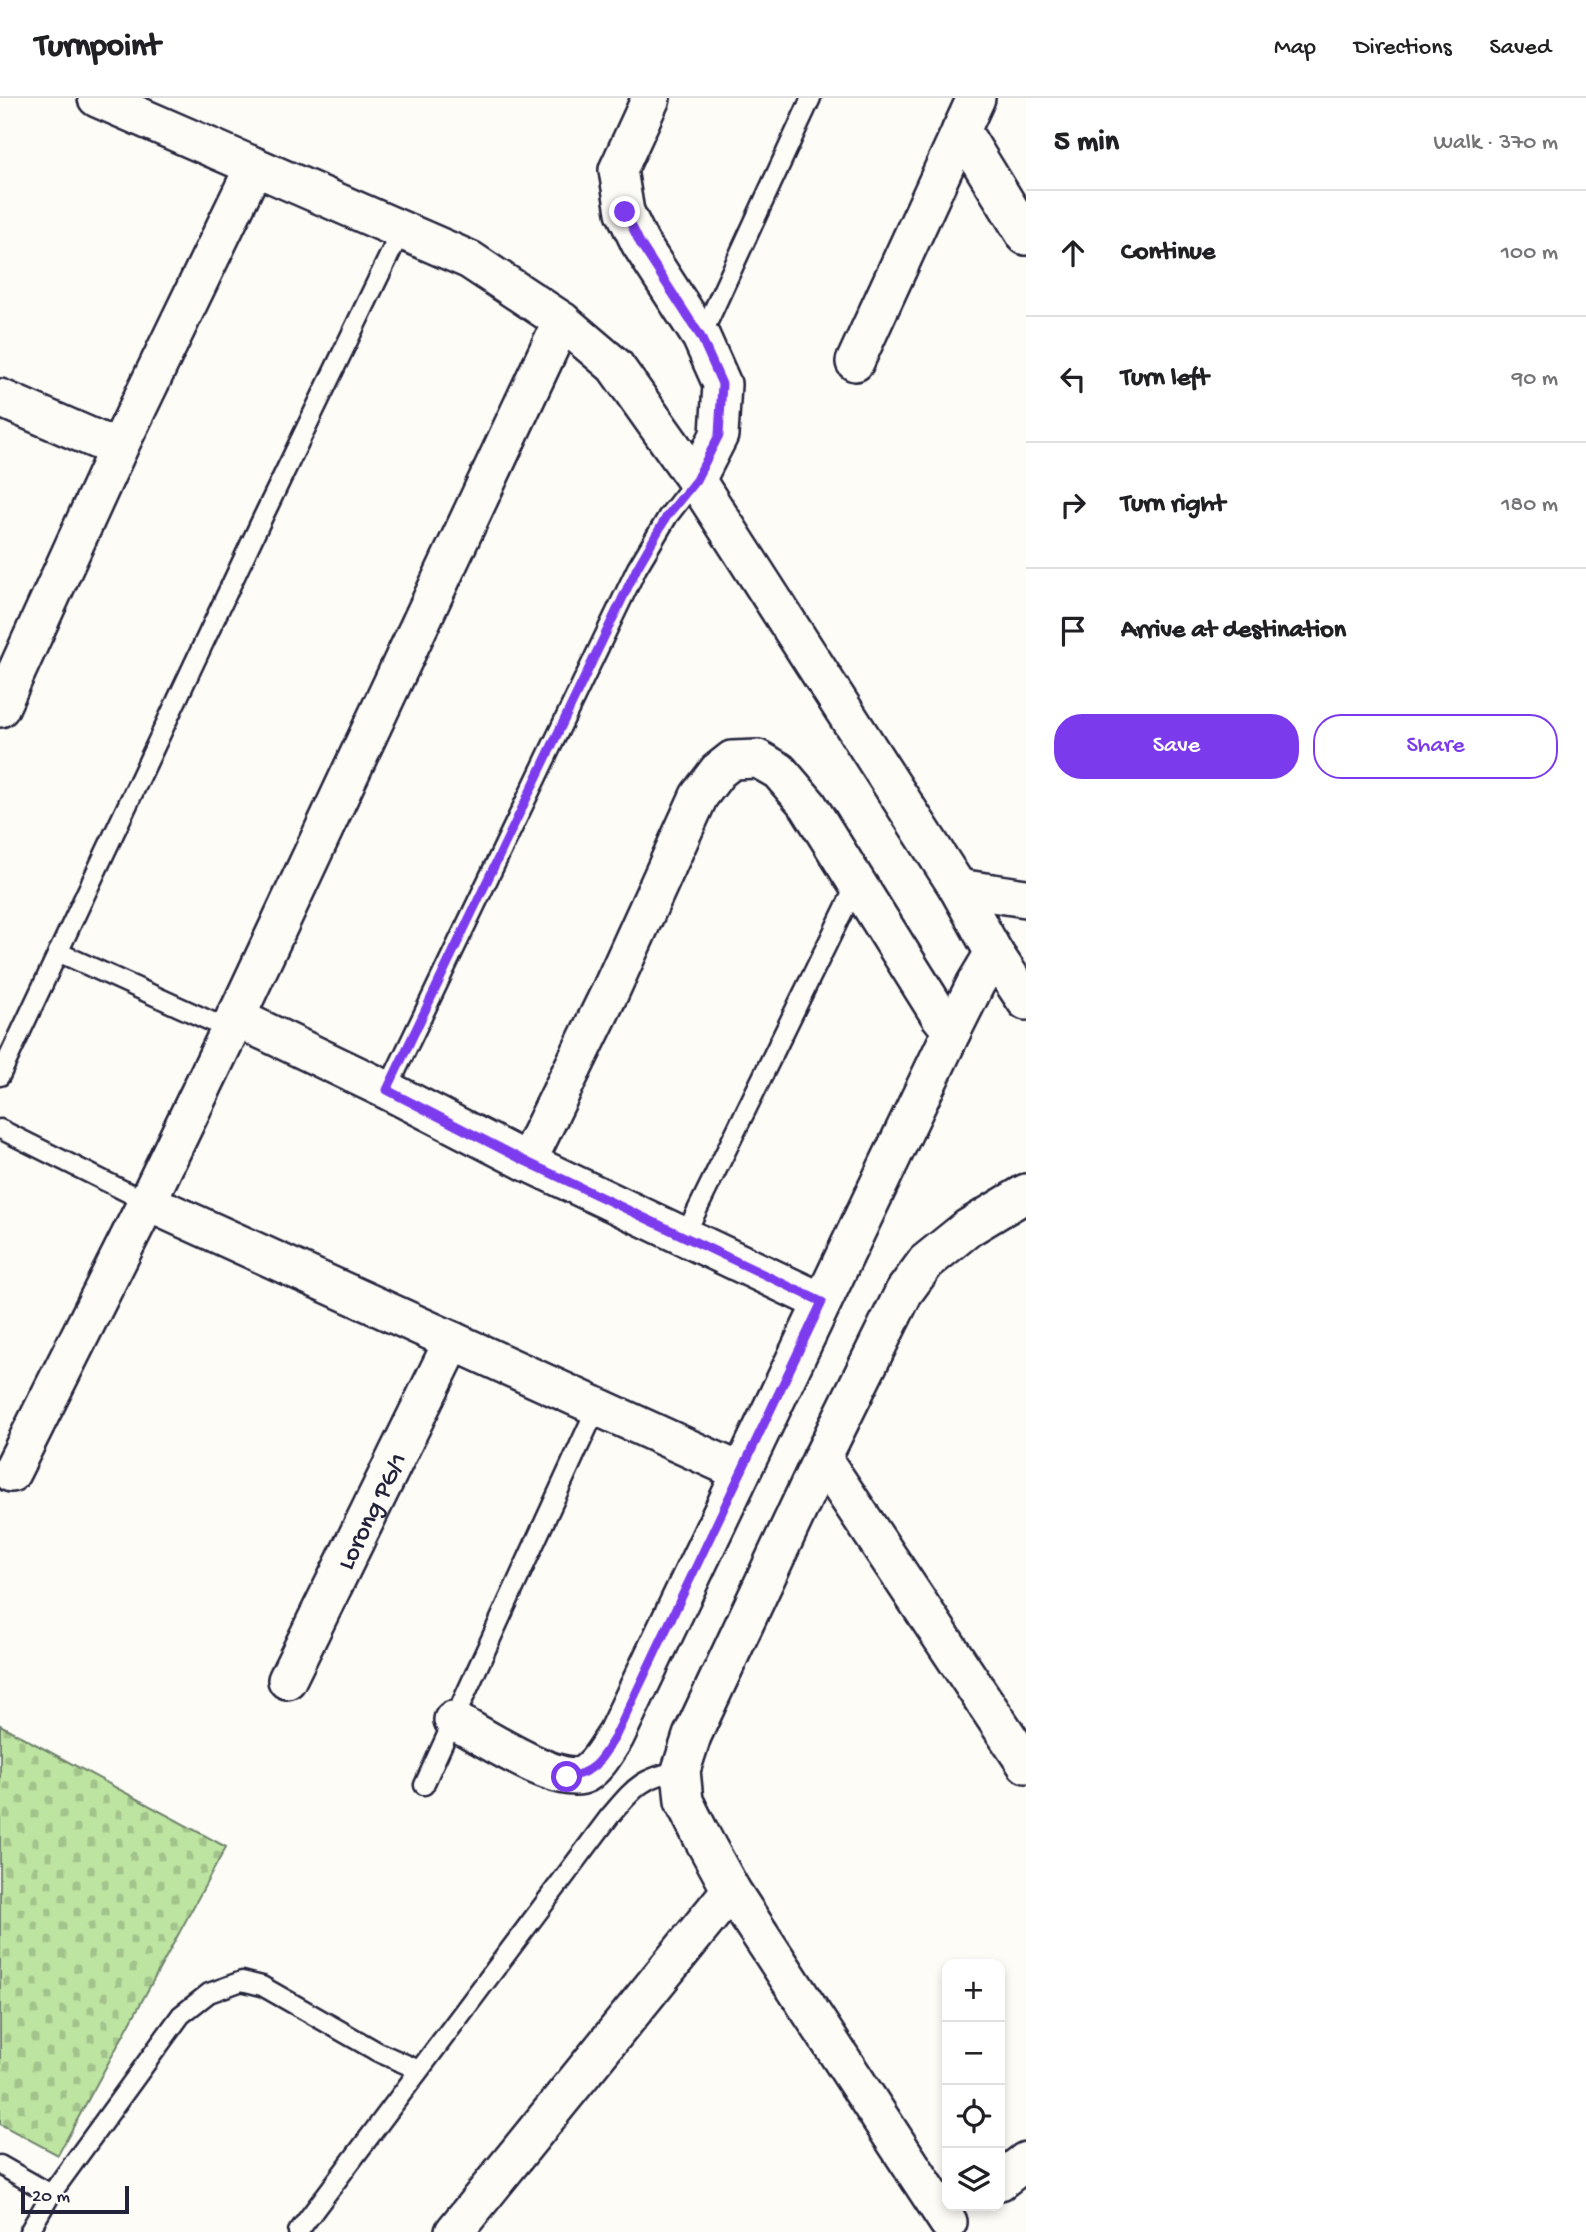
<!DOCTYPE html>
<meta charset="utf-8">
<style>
body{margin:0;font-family:"Gochi Hand",sans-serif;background:#f6f6f6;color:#202124}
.controls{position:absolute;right:21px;bottom:21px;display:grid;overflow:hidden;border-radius:14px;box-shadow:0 4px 10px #0003}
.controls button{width:63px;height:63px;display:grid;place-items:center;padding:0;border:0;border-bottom:2px solid #e0e0e0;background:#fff;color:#202124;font:35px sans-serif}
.scale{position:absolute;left:21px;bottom:18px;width:108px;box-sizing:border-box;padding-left:7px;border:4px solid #22223b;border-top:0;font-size:19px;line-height:24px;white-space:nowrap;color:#22223b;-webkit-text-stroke:5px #fdfcf7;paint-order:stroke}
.stop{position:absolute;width:21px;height:21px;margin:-16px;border:5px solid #7c3aed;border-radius:50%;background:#fff}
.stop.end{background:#7c3aed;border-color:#fff;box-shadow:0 2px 7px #0008}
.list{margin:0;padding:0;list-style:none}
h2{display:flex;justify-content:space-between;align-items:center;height:91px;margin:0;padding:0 28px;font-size:30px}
h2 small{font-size:23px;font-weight:400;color:#757577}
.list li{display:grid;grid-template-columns:46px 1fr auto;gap:21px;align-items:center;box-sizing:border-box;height:126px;padding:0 28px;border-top:2px solid #e0e0e0}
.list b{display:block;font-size:26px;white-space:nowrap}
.list em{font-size:23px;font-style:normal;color:#757577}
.actions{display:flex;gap:14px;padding:21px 28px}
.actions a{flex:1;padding:16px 0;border:2px solid #7c3aed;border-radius:28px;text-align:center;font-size:24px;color:#7c3aed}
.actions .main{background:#7c3aed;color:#fff}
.icon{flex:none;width:38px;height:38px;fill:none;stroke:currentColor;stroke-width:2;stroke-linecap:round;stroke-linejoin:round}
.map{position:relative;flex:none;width:1026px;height:2134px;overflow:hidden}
header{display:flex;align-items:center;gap:42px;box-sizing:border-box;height:98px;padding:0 35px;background:#fff;border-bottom:2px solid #e0e0e0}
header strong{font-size:33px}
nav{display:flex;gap:38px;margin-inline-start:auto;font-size:24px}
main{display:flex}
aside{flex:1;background:#fff}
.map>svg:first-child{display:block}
</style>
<header>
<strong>Turnpoint</strong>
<nav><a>Map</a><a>Directions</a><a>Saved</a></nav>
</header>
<main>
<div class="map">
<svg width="1026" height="2134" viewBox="0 0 1026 2134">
<defs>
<pattern id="cemetery-stones" width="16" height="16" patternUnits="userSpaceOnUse" patternTransform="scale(1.75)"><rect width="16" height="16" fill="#bde4a0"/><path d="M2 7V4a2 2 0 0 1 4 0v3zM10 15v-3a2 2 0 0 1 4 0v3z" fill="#a2c38b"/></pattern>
</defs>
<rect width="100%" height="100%" fill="#fdfcf7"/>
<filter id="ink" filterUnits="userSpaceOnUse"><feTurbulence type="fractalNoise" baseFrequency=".0143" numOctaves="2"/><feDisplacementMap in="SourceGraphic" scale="14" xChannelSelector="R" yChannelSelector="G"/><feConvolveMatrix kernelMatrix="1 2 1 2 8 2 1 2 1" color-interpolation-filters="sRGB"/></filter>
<g filter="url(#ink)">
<path fill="url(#cemetery-stones)" stroke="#70836e" stroke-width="2" d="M0 1627 226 1749 58 2057 0 2026Z"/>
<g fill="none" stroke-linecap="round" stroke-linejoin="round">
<defs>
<g id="service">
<path d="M701 239 811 0"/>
<path d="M58 854 230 932"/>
<path d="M0 978 262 421 401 133"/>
<path d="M387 992 637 470 668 418 696 382"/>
<path d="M0 1031 147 1104"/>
<path d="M684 1139 857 785"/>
<path d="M424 1687 597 1309"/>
<path d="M0 2067 51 2096"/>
<path d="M29 2134 51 2096 181 1917 209 1895 242 1883 262 1888 378 1954 419 1972"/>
<path d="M298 2134 610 1718C636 1688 641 1680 681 1672"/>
</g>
<g id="minor">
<path d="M97 0 470 162 562 223 615 268 696 382 958 790 994 855 1026 903"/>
<path d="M651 0 618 72 625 114 640 145 701 239 722 286 719 337 696 382"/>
<path d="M961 32 1026 138"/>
<path d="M855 264 976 0"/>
<path d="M0 300 118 351"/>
<path d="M0 610 118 351 254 69"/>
<path d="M958 790 1026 800"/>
<path d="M235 919 387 992 527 1064 822 1204"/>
<path d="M527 1064 609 896 699 698 718 673 732 662 758 661 779 673 808 707 940 918 952 933"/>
<path d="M147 1104 741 1374"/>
<path d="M822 1360 1026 1666"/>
<path d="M11 1375 147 1104 230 932 562 223"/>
<path id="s1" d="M287 1582 453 1243"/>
<path d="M453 1622C479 1636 559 1689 585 1676 599 1667 606 1652 615 1639L952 933 976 885 994 855"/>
<path d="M1000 2083 1026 2063"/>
<path d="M948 2124 731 1792 702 1739 684 1703 681 1672 692 1638 822 1360 904 1194 926 1164 968 1130 1026 1095"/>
<path d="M454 2134 731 1792"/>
</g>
</defs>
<use href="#service" stroke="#22223b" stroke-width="23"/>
<use href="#minor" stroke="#22223b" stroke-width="42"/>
<use href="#service" stroke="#fdfcf7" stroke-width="18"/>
<use href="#minor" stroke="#fdfcf7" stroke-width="37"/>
</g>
</g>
<g fill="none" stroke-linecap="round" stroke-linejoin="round" filter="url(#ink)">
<path stroke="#7c3aed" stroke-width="9" d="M567 1679C595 1675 601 1661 615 1639L822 1204 527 1064 387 992 637 470 667 418 696 382 719 337 722 286 701 239 640 145 625 114"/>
</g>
<g text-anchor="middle" stroke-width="6" stroke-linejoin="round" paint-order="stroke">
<g font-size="26" fill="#22223b" stroke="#fdfcf7">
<text dy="9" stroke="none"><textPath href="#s1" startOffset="189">Lorong PG/1</textPath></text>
</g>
</g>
</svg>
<div class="controls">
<button>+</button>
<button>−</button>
<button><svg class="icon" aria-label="locate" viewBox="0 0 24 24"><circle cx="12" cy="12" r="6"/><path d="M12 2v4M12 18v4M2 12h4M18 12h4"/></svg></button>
<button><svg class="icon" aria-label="layers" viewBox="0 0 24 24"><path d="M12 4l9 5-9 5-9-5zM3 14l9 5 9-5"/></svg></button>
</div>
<div class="scale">20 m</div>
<div class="stop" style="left:567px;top:1679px"></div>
<div class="stop end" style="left:625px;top:114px"></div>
</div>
<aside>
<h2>5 min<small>Walk · 370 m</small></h2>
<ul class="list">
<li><svg class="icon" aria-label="ahead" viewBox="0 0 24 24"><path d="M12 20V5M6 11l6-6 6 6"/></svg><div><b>Continue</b></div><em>100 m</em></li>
<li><svg class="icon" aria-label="left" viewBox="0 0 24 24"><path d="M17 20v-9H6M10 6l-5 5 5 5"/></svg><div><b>Turn left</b></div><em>90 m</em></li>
<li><svg class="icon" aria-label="right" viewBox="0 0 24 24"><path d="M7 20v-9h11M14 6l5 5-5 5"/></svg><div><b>Turn right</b></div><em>180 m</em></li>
<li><svg class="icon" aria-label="arrive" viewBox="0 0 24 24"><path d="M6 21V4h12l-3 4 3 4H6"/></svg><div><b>Arrive at destination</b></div></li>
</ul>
<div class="actions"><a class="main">Save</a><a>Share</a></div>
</aside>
</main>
